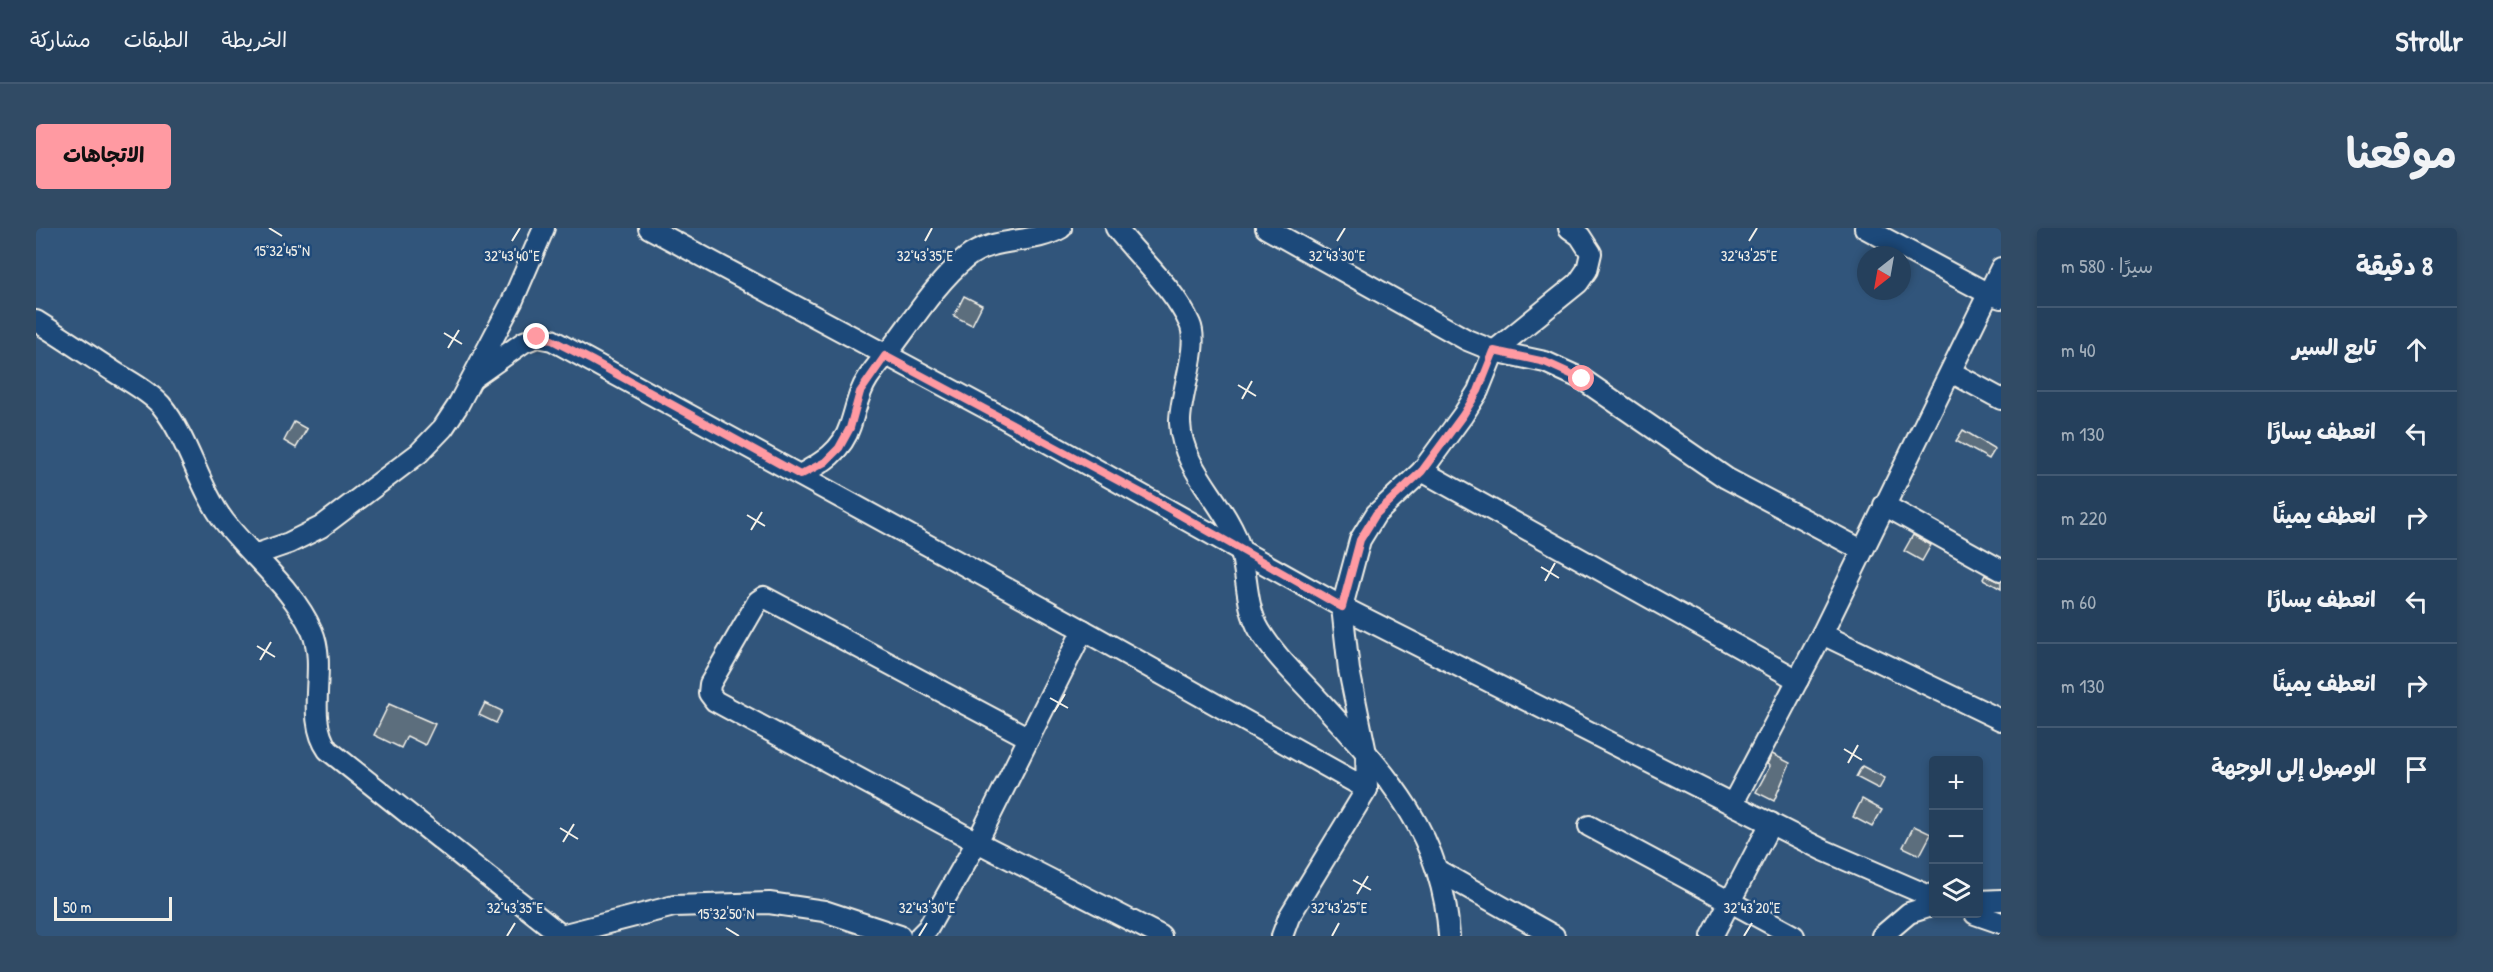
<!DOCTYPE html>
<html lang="ar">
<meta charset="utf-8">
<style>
body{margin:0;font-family:"Patrick Hand","Playpen Sans Arabic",sans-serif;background:#314b65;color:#f1f3f6;direction:rtl}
.controls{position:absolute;right:18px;bottom:18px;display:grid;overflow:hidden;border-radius:6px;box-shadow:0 3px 9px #0003}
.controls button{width:54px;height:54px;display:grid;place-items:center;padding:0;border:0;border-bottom:2px solid #425972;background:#25405c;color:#f1f3f6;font:30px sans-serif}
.compass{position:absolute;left:1821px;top:18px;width:54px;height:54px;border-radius:50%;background:#25405c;box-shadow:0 3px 9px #0003;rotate:211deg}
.scale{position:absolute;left:18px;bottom:15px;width:118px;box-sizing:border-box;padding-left:6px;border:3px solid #f4f1e8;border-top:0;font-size:16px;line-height:21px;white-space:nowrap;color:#f4f1e8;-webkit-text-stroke:4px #1f4a7a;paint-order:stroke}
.stop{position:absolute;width:18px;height:18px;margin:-14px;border:4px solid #ff9aa2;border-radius:50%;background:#fff}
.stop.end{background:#ff9aa2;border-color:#fff;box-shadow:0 2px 6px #0008}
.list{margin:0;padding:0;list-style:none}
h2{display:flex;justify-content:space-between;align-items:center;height:78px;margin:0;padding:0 24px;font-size:26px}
h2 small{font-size:20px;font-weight:400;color:#a3afbb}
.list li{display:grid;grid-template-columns:39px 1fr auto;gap:18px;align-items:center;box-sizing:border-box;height:84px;padding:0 24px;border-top:2px solid #425972}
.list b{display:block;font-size:22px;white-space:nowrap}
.list em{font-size:20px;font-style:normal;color:#a3afbb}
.icon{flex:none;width:33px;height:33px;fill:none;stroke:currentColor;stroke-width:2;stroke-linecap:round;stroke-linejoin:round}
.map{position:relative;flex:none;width:1965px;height:708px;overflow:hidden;direction:ltr;border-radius:6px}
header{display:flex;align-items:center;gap:36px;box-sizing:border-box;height:84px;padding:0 30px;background:#25405c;border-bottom:2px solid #425972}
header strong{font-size:28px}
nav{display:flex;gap:33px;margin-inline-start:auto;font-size:21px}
.intro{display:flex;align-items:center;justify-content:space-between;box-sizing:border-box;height:144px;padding:0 36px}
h1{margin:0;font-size:42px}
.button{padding:15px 27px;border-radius:6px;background:#ff9aa2;color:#111;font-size:21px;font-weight:700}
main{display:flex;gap:36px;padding:0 36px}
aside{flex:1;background:#25405c;border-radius:6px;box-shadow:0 3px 9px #0003}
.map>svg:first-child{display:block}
</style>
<header>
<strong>Strollr</strong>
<nav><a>الخريطة</a><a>الطبقات</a><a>مشاركة</a></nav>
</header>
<div class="intro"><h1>موقعنا</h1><a class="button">الاتجاهات</a></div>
<main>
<aside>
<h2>8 دقيقة<small>سيرًا · 580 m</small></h2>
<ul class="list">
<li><svg class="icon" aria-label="ahead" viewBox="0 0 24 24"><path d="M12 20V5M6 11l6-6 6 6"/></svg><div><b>تابع السير</b></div><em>40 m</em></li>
<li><svg class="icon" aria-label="left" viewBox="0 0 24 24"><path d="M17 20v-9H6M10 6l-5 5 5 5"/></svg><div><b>انعطف يسارًا</b></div><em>130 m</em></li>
<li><svg class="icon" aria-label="right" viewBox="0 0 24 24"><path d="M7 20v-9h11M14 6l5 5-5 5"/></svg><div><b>انعطف يمينًا</b></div><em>220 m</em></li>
<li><svg class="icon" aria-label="left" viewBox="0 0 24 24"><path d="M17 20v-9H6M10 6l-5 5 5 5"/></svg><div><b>انعطف يسارًا</b></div><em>60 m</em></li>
<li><svg class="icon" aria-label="right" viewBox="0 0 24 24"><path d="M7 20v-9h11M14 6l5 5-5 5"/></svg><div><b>انعطف يمينًا</b></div><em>130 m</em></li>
<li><svg class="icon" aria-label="arrive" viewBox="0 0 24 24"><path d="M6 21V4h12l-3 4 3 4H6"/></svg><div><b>الوصول إلى الوجهة</b></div></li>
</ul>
</aside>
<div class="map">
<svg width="1965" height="708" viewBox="0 0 1965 708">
<rect width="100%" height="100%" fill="#31557b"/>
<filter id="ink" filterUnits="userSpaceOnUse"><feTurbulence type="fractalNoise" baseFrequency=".0167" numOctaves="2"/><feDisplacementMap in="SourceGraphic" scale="12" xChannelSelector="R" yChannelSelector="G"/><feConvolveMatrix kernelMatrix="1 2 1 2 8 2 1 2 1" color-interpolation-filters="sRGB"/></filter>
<g filter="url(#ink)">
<g fill="#5c6e7d" stroke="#f4f1e8" stroke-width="1.5">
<path d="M928 68 946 77 936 97 918 88Z"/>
<path d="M258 194 271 201 260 220 248 213Z"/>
<path d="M1927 202 1959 221 1953 231 1920 213Z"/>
<path d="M1877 307 1895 317 1886 333 1868 323Z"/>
<path d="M1949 347 1965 354V361L1947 351Z"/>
<path d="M449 475 466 483 460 495 443 487Z"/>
<path d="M353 476 399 496 389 517 371 508 365 520 338 507Z"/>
<path d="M1736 526 1754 535 1738 573 1720 564 1734 538 1731 536Z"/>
<path d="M1826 538 1849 550 1843 561 1820 549Z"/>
<path d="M1826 571 1846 582 1836 599 1817 589Z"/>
<path d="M1878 598 1895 606 1884 627 1867 619Z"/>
</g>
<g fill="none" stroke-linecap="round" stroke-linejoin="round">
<defs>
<g id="minor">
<path d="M613 0 959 185 1306 379 1787 622 1898 670"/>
<path d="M1080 0C1104 31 1138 60 1154 96 1164 118 1143 170 1144 195 1146 243 1191 276 1204 320 1212 348 1209 378 1224 403 1239 428 1261 448 1280 469 1347 542 1407 603 1413 708"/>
<path d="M1230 0 1431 112 1458 123 1509 134 1546 151 1690 250 1826 322"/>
<path d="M1829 0 1951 65 1965 70"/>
<path d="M0 93C27 110 54 128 80 145 95 154 113 164 125 177 153 211 162 258 188 293 216 329 257 360 276 403 292 440 268 488 292 522L525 707 638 678 733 675 788 683 864 708"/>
<path d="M1915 144 1965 171"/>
<path d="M437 150 488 114 501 109 516 112 1047 402 1331 561"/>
<path d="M1386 243 1762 452"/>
<path d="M764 247C786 235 806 223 814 198 820 181 822 165 832 150 840 138 851 126 860 114 881 86 903 52 930 30 957 8 996 17 1025 0"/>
<path d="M1848 277 1965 342"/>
<path d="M218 327 253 315 285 299 383 225 407 200 421 179 476 74 508 0"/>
<path d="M1047 402 993 510 728 369 722 373 674 456 673 465 679 473 941 614 1125 708"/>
<path d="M1786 406 1965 492"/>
<path d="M1697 575 1786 406 1965 40"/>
<path d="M1553 598 1758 708"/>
<path d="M1401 642 1518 708"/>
<path d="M1942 673 1965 672"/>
<path d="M1939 686 1965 695"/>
<path d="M884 708 892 700 941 614 993 510"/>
<path d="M1246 708 1253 689 1331 561 1330 525 1313 442 1306 379 1324 312 1340 286 1386 243 1427 187 1442 163 1458 123 1542 55 1551 42 1555 25 1544 8 1533 0"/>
<path d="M1676 708 1735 595"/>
<path d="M1846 708 1873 685 1898 677"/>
</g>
</defs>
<use href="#minor" stroke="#f4f1e8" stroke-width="24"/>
<use href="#minor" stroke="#1f4a7a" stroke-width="20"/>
</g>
</g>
<g fill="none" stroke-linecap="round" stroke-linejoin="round" filter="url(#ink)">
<path stroke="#ff9aa2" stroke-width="8" d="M501 109 516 112 555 132 764 247 789 234 803 220 814 200 824 164 849 128 1109 267 1306 379 1324 312 1340 286 1386 243 1427 187 1442 163 1458 123 1509 134 1546 151"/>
</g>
<path fill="none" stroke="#f4f1e8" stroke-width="2" d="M233 0 246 8M476 13 484 0M889 13 896 0M1301 13 1309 0M1713 13 1721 0M408 105 426 116M412 120 423 102M1202 157 1220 168M1206 171 1216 153M711 287 729 298M715 302 726 284M1505 339 1523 350M1509 353 1519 335M221 418 239 429M224 432 235 414M1014 470 1032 480M1018 484 1029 466M1808 521 1826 532M1812 535 1822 517M524 600 542 611M527 614 538 596M1317 652 1335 662M1321 666 1332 648M690 700 703 708M471 708 479 695M883 708 891 695M1296 708 1303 695M1708 708 1716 695"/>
<g font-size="15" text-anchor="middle" fill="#f4f1e8" stroke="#1f4a7a" stroke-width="5" stroke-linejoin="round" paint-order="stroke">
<text x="246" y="28">15°32'45"N</text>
<text x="476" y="33">32°43'40"E</text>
<text x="889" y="33">32°43'35"E</text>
<text x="1301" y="33">32°43'30"E</text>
<text x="1713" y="33">32°43'25"E</text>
<text x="479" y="685">32°43'35"E</text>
<text x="891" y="685">32°43'30"E</text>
<text x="1303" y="685">32°43'25"E</text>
<text x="1716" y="685">32°43'20"E</text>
<text x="690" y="691">15°32'50"N</text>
</g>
</svg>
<div class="controls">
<button>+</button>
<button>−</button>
<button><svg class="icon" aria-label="layers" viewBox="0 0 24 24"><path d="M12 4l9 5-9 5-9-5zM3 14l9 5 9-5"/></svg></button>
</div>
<svg class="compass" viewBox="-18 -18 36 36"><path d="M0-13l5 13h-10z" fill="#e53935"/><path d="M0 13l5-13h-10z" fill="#a3afbb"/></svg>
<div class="scale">50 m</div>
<div class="stop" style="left:1546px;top:151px"></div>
<div class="stop end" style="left:501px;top:109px"></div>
</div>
</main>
